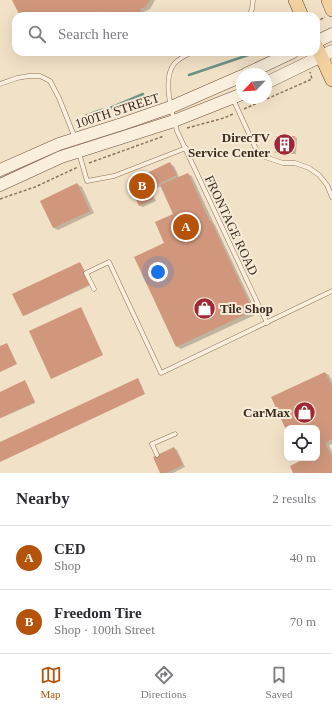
<!DOCTYPE html>
<meta charset="utf-8">
<style>
body{margin:0;font-family:"Times New Roman",serif;background:#f7f7f7;color:#2b2b33}
.controls{position:absolute;right:12px;bottom:12px;display:grid;overflow:hidden;border-radius:8px;box-shadow:0 4px 16px #0002}
.controls button{width:36px;height:36px;display:grid;place-items:center;padding:0;border:0;border-bottom:1px solid #e1e1e2;background:#fff;color:#2b2b33;font:20px sans-serif}
.compass{position:absolute;left:236px;top:68px;width:36px;height:36px;border-radius:50%;background:#fff;box-shadow:0 4px 16px #0002;rotate:245deg}
.you{position:absolute;left:158px;top:272px;width:14px;height:14px;margin:-10px;border:3px solid #fff;border-radius:50%;background:#1a73e8;box-shadow:0 0 0 6px #1a73e833}
.badge{display:grid;place-items:center;width:26px;height:26px;border-radius:50%;background:#b45309;color:#fff;font-size:13px;font-weight:700}
.pin{position:absolute;translate:-50% -50%;border:2px solid #fff;box-shadow:0 1px 4px #0006}
.list{margin:0;padding:0;list-style:none}
h2{display:flex;justify-content:space-between;align-items:center;height:52px;margin:0;padding:0 16px;font-size:17px}
h2 small{font-size:13px;font-weight:400;color:#7c7c81}
.list li{display:grid;grid-template-columns:26px 1fr auto;gap:12px;align-items:center;box-sizing:border-box;height:64px;padding:0 16px;border-top:1px solid #e1e1e2}
.list b{display:block;font-size:15px;white-space:nowrap}
.list p{margin:0;font-size:13px;white-space:nowrap;color:#7c7c81}
.list em{font-size:13px;font-style:normal;color:#7c7c81}
.icon{flex:none;width:22px;height:22px;fill:none;stroke:currentColor;stroke-width:2;stroke-linecap:round;stroke-linejoin:round}
.map{position:relative;flex:none;width:332px;height:473px;overflow:hidden}
.search{position:absolute;background:#fff;box-shadow:0 4px 16px #0002;left:12px;right:12px;top:12px;height:44px;display:flex;align-items:center;gap:10px;box-sizing:border-box;padding:0 14px;border-radius:12px;color:#7c7c81;font-size:15px}
.sheet{height:180px;background:#fff}
nav{display:flex;justify-content:space-around;align-items:center;box-sizing:border-box;height:56px;border-top:1px solid #e1e1e2;background:#fff;font-size:11px;color:#7c7c81}
nav a{display:grid;justify-items:center;gap:2px}
nav .on{color:#b45309}
.map>svg:first-child{display:block}
</style>
<div class="map">
<svg width="332" height="473" viewBox="0 0 332 473">
<rect width="100%" height="100%" fill="#f1e1c7"/>
<g fill="#0003">
<path d="M13 0H155L150 9 144 12 147 16H102L101 14 98 16H21Z"/>
<path d="M295 137 297 138 296 154H278L276 152Z"/>
<path d="M170 164 174 166 179 177 188 174 192 176 214 224 215 225 257 314 181 349 176 346 165 243 174 214 161 186 151 191 156 201 143 207 139 205 129 183Z"/>
<path d="M77 184 82 187 94 213 58 230 54 228 41 202Z"/>
<path d="M80 263 91 285 24 316Z"/>
<path d="M325 373 329 375 332 381V444L329 445 332 452V473H294L302 461 300 458H317V428H287V430L272 397Z"/>
<path d="M25 381 35 403 1 418H0V393Z"/>
<path d="M174 448 177 450 185 467 173 473H161Z"/>
</g>
<g fill="none" stroke-linecap="round" stroke-linejoin="round">
<g stroke="#6e9387" stroke-width="2.5">
<path d="M189 75 257 52"/>
<path d="M85 116 101 110 108 109 143 94"/>
</g>
</g>
<g fill="#d0977c">
<path d="M12 0H150L145 7 140 9 141 12H142V16H101L99 11 88 16H20Z"/>
<path d="M276 136H295L294 153H275Z"/>
<path d="M170 162 177 175 148 189 153 199 139 206 128 182Z"/>
<path d="M188 173 210 222 211 221 253 311 176 347 134 257 164 243 155 222 173 214 160 185Z"/>
<path d="M77 183 90 211 53 228 40 201Z"/>
<path d="M80 262 91 284 23 316 12 294Z"/>
<path d="M81 307 103 355 51 379 29 331Z"/>
<path d="M7 343 17 364 0 372V346Z"/>
<path d="M325 372 332 387V439L325 443 332 458V473H293L290 466 300 461 299 458H317V428H287V432L271 397Z"/>
<path d="M138 378 145 394 0 462V442Z"/>
<path d="M25 380 35 402 0 418V392Z"/>
<path d="M174 447 183 465 166 473H160L153 457Z"/>
</g>
<g fill="none" stroke-linecap="round" stroke-linejoin="round">
<defs>
<g id="lane">
<path d="M249 16 252 9 253 0"/>
<path d="M193 52C186 55 179 58 174 64 162 79 172 114 177 131L267 323"/>
<path d="M0 84 17 78 29 76H40L50 81 59 98 75 138"/>
<path d="M233 99 256 149 265 157 283 163H295L309 168 319 175 327 185 332 197"/>
<path d="M79 153 87 181 114 176 186 148"/>
<path d="M94 289 86 273 109 262 161 373 332 291"/>
<path d="M157 455 152 444 175 434"/>
</g>
<g id="secondary">
<path d="M316 42 332 34"/>
<path d="M246 74 293 52"/>
<path d="M266 83 332 51"/>
<path d="M0 170 59 144 122 124 171 107 242 76"/>
<path d="M0 185 61 157 174 121 242 94"/>
</g>
<g id="primary">
<path d="M295 0 302 16"/>
<path d="M328 0 332 10"/>
<path d="M316 45 332 80"/>
</g>
</defs>
<use href="#lane" stroke="#8e725b" stroke-width="5"/>
<use href="#secondary" stroke="#70533e" stroke-width="13"/>
<use href="#primary" stroke="#5c402f" stroke-width="14"/>
<g stroke="#8e725b" stroke-width="1.5" stroke-dasharray="3 2" stroke-linecap="butt">
<path d="M316 22 325 17"/>
<path d="M244 109 312 79 310 72"/>
<path d="M187 128 224 118 233 114"/>
<path d="M89 163 164 136"/>
<path d="M0 199 35 187 78 167"/>
</g>
<use href="#lane" stroke="#faeedc" stroke-width="4"/>
<use href="#secondary" stroke="#faeedc" stroke-width="12"/>
<use href="#primary" stroke="#f4d29f" stroke-width="13"/>
</g>
<defs>
<symbol id="building-disc" viewBox="-11 -11 22 22"><circle r="9.5" fill="#a02834" stroke="#f7ebd8"/><path d="M-4-6H4V6H1V3H-1V6H-4ZM-2.5-4.3h1.7v1.8h-1.7ZM.8-4.3h1.7v1.8H.8ZM-2.5-1h1.7V.8h-1.7ZM.8-1h1.7V.8H.8Z" fill="#fff"/></symbol>
<symbol id="shop-disc" viewBox="-11 -11 22 22"><circle r="9.5" fill="#a02834" stroke="#f7ebd8"/><path d="M-5-2.5h2.3a2.7 3.5 0 0 1 5.4 0H5L5.5 6h-11ZM-1.5-2.5h3a1.5 2.3 0 0 0-3 0Z" fill="#fff"/></symbol>
</defs>
<g fill-rule="evenodd">
<use href="#building-disc" x="272" y="132" width="25" height="25"/>
<use href="#shop-disc" x="192" y="296" width="25" height="25"/>
<use href="#shop-disc" x="292" y="400" width="25" height="25"/>
</g>
<g text-anchor="middle" stroke-width="4" stroke-linejoin="round" paint-order="stroke">
<g font-size="13" fill="#3d2b20" stroke="#f7ebd8">
<text transform="translate(117 110) rotate(-18)" y="5">100TH STREET</text>
<text transform="translate(232 225) rotate(65)" y="5">FRONTAGE ROAD</text>
</g>
<g font-size="13" font-weight="bold" fill="#3d2b20" stroke="#f7ebd8" text-anchor="end">
<text x="270" y="142">DirecTV<tspan x="270" dy="15">Service Center</tspan></text>
<text x="220" y="313" text-anchor="start">Tile Shop</text>
<text x="290" y="417">CarMax</text>
</g>
</g>
</svg>
<div class="controls">
<button><svg class="icon" aria-label="locate" viewBox="0 0 24 24"><circle cx="12" cy="12" r="6"/><path d="M12 2v4M12 18v4M2 12h4M18 12h4"/></svg></button>
</div>
<svg class="compass" viewBox="-18 -18 36 36"><path d="M0-13l5 13h-10z" fill="#e53935"/><path d="M0 13l5-13h-10z" fill="#7c7c81"/></svg>
<div class="you"></div>
<div class="pin badge" style="left:186px;top:227px">A</div>
<div class="pin badge" style="left:142px;top:186px">B</div>
<div class="search"><svg class="icon" aria-label="search" viewBox="0 0 24 24"><circle cx="10" cy="10" r="6"/><path d="M15 15l6 6"/></svg>Search here</div>
</div>
<section class="sheet">
<h2>Nearby<small>2 results</small></h2>
<ul class="list">
<li><span class="badge">A</span><div><b>CED</b><p>Shop</p></div><em>40 m</em></li>
<li><span class="badge">B</span><div><b>Freedom Tire</b><p>Shop · 100th Street</p></div><em>70 m</em></li>
</ul>
</section>
<nav>
<a class="on"><svg class="icon" aria-label="map" viewBox="0 0 24 24"><path d="M3 6l6-2 6 2 6-2v14l-6 2-6-2-6 2zM9 4v14M15 6v14"/></svg>Map</a>
<a><svg class="icon" aria-label="directions" viewBox="0 0 24 24"><path d="M12 3l9 9-9 9-9-9zM9 14v-3h6M13 9l2 2-2 2"/></svg>Directions</a>
<a><svg class="icon" aria-label="saved" viewBox="0 0 24 24"><path d="M7 4h10v16l-5-4-5 4z"/></svg>Saved</a>
</nav>
